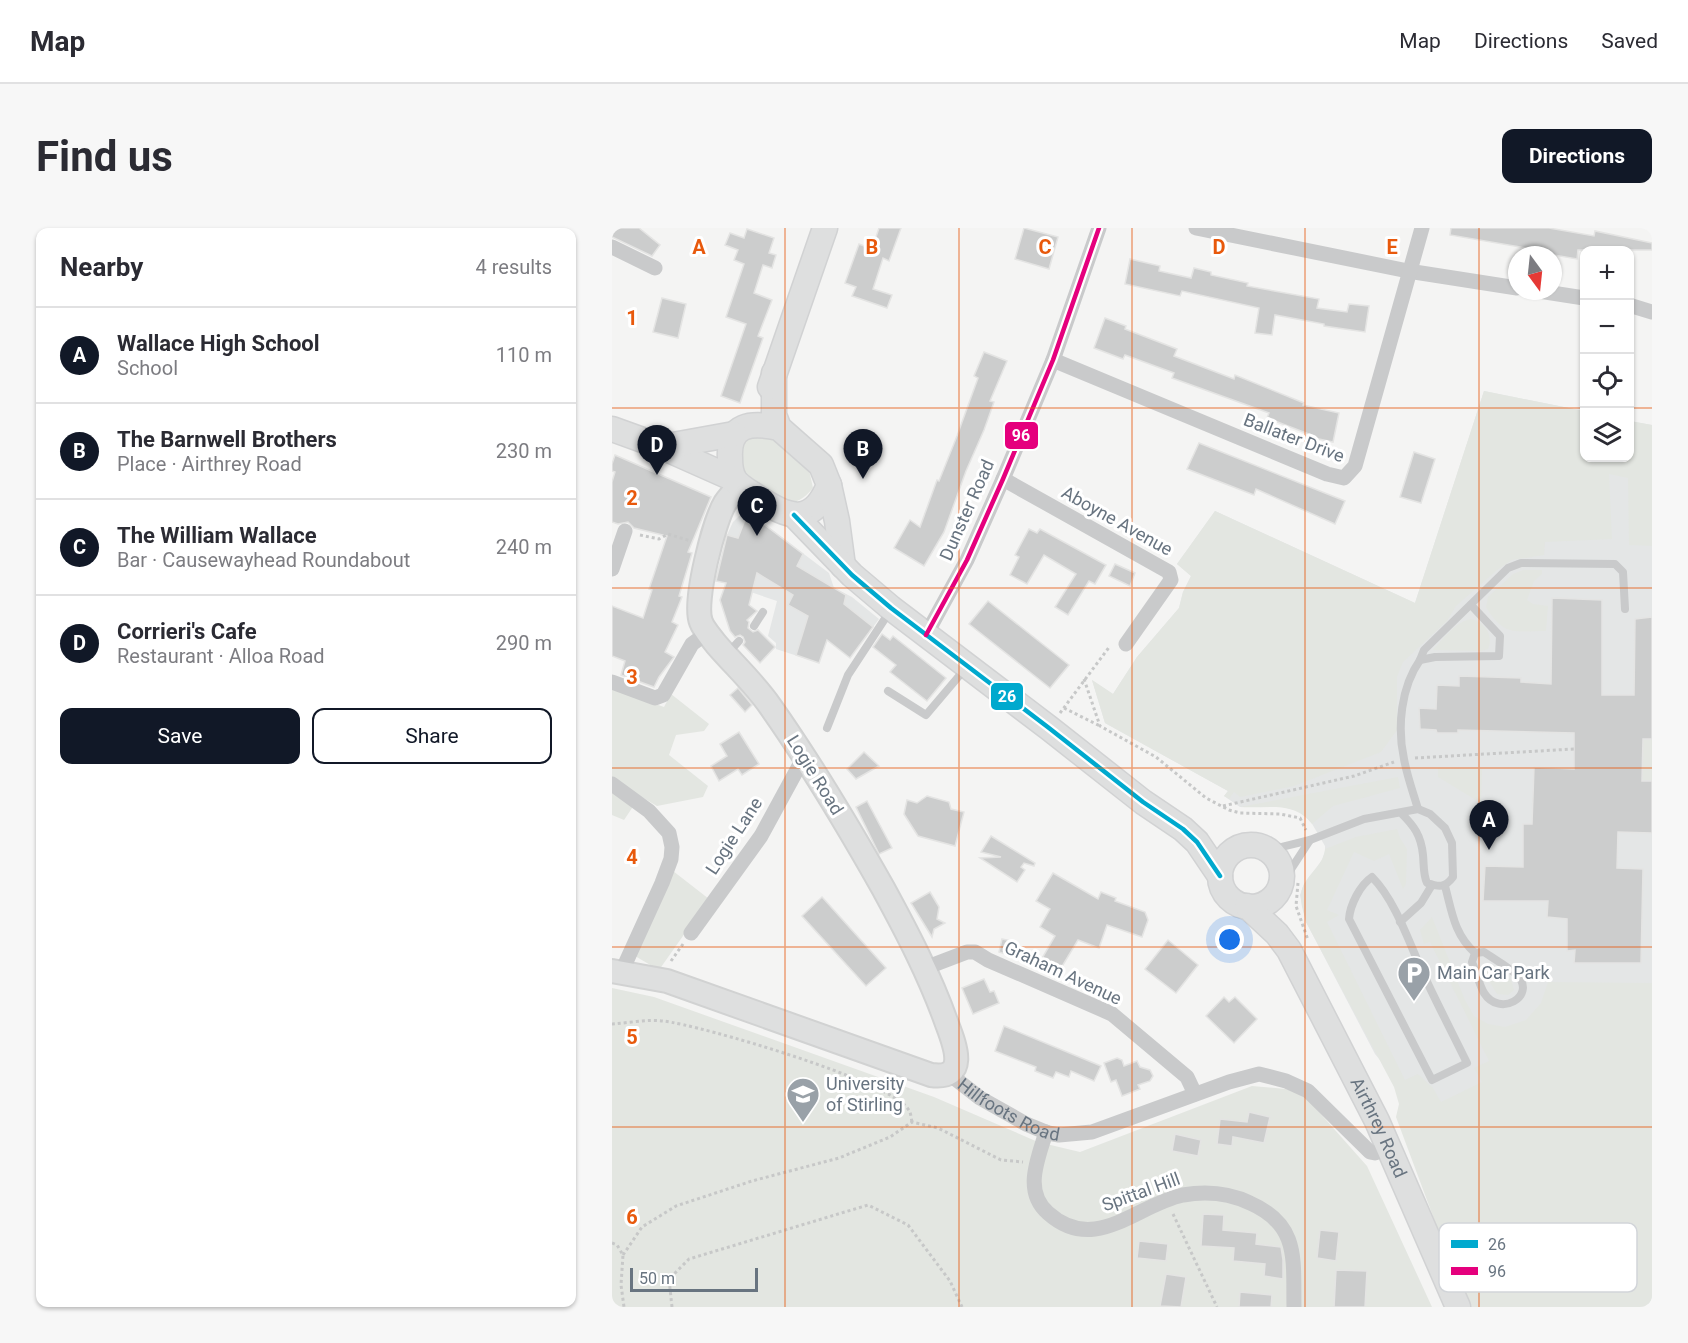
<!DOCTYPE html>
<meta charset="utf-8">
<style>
body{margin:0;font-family:Roboto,sans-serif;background:#f7f7f7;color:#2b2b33}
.controls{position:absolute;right:18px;top:18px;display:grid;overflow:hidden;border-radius:12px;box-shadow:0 2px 4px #0004}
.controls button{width:54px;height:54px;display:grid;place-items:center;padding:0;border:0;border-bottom:2px solid #e1e1e2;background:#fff;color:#2b2b33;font:30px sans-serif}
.compass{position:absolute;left:896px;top:18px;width:54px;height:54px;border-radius:50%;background:#fff;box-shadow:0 2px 4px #0004;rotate:165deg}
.scale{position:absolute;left:18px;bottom:15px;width:128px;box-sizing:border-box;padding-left:6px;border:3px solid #687480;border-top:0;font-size:16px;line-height:21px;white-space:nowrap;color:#687480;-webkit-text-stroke:4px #fff;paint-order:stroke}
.you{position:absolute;left:618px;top:712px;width:21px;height:21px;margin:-15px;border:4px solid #fff;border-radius:50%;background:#1a73e8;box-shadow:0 0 0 9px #1a73e833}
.badge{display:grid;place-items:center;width:39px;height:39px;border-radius:50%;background:#111827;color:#fff;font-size:20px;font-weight:700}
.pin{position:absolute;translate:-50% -50px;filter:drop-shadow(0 2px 3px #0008)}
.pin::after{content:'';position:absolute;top:32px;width:21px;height:18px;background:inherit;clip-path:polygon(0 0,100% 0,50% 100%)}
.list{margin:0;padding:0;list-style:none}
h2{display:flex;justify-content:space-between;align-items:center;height:78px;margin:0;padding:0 24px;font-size:26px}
h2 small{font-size:20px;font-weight:400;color:#7c7c81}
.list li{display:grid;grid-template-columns:39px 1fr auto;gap:18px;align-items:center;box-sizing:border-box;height:96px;padding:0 24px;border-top:2px solid #e1e1e2}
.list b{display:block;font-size:22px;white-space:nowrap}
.list p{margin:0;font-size:20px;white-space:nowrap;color:#7c7c81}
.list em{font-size:20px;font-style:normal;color:#7c7c81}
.actions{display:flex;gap:12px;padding:18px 24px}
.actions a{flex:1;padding:14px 0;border:2px solid #111827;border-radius:12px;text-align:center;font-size:21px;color:#111827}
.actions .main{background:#111827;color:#fff}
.icon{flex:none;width:33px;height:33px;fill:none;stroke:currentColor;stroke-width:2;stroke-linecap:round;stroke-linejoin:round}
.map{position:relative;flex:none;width:1040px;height:1079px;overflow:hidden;border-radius:12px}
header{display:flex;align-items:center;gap:36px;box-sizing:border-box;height:84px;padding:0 30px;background:#fff;border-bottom:2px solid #e1e1e2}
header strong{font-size:28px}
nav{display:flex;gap:33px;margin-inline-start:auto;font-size:21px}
.intro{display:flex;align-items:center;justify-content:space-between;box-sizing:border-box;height:144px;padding:0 36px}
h1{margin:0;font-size:42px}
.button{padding:15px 27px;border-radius:12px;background:#111827;color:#fff;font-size:21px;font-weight:700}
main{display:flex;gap:36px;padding:0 36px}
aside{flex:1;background:#fff;border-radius:12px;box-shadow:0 2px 4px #0004}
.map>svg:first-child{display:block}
</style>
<header>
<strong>Map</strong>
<nav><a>Map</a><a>Directions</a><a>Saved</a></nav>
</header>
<div class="intro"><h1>Find us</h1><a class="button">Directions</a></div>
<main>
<aside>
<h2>Nearby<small>4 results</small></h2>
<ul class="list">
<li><span class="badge">A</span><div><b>Wallace High School</b><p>School</p></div><em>110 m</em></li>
<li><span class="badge">B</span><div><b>The Barnwell Brothers</b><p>Place · Airthrey Road</p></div><em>230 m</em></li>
<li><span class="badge">C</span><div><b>The William Wallace</b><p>Bar · Causewayhead Roundabout</p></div><em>240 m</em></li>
<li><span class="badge">D</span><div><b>Corrieri's Cafe</b><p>Restaurant · Alloa Road</p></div><em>290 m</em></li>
</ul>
<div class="actions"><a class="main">Save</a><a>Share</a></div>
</aside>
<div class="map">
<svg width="1040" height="1079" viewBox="0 0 1040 1079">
<rect width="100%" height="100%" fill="#f4f4f3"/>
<g fill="#e4e6e6">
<path d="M872 163 972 183V230H1017L1018 193 1040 197V1079L798 868 763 826 694 694 688 667 692 656 710 632 713 623V618L699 594 687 583 670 579H628L612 568 616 563 493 495 480 452 501 466 525 429 567 380 571 364 579 348 565 336 603 283 803 375Z"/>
<path d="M140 287 217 345 222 360 240 369 267 391 238 430 215 412 207 435 164 421V415L156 408 165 373 103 352 115 307 121 294 127 288Z"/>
</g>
<g fill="#e3e6e1">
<path d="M872 163 972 183V230H1017L1018 193 1040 197V318L1017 317 1016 250 997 246 1000 311 933 314 932 327 900 332 885 342 844 378 835 393 791 434 785 449V502L769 524 682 558 628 569 622 564 617 571 612 568 616 563 493 495 480 452 501 466 525 429 567 380 571 364 579 348 565 336 603 283 803 375Z"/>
<path d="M152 204 196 237 201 260C173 294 152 262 126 242L129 208Z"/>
<path d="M911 342H930V346L922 353 915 372 921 376 936 378 934 403C903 403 892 409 874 379L876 369 901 346Z"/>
<path d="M859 391C873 394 882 408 876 421L869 423 821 422C831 411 844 393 859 391Z"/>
<path d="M0 458 12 465 52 479 59 466 97 496 92 503 64 507 57 527 96 558 91 569 45 578 28 568 12 592 0 587Z"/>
<path d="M1031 511H1040V553H1030Z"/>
<path d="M826 540 870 541 869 575 826 549Z"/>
<path d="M786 549 788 560 721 578 700 596C682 572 655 581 628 579Z"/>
<path d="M785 601 788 610 795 621 794 656 791 661 777 626 762 633 742 624 715 682 727 687 715 694 793 852 806 846 821 860 829 874 870 854 862 840 877 833 818 714 812 716 808 702 820 689 853 772 862 788 876 796 893 799 914 792 929 775 936 754 1040 755V1079H857L834 1023 784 889 787 876 782 859 694 694C692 685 688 675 689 666 691 648 712 639 713 621L744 609Z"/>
<path d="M61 643 97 671 47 742 23 728Z"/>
<path d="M876 735 899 752 902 762 896 767 885 766 874 748 873 736Z"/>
<path d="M0 760 42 769 322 869 426 914 468 924 640 858 674 861 691 866 755 938 820 1079H0Z"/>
</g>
<g fill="#cccdcd" stroke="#e4e4e3" stroke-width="1.5">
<path d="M0 0H27L48 17 40 28 0 9Z"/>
<path d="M267 0H289L277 33 271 30 261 61 280 67 275 80 240 68 244 59 233 55 247 16 260 21Z"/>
<path d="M412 0 446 9 437 41 403 31Z"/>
<path d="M839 0H937L982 8 983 3 1040 15V22H966L965 31 936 26 937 24 838 7Z"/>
<path d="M135 1 162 10 157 25 164 27 160 40 151 37 142 65 160 72 146 108 151 110 128 175 109 168 134 96 114 89 132 36 122 32 126 22 113 17 118 5 132 10Z"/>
<path d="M518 31 548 38 547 43 579 50 582 40 599 44V47L636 55 635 58 707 71 705 80 735 84 737 76 757 78 753 104 712 98V96L663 87 660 107 643 105 647 80 570 63 568 68 513 56Z"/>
<path d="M50 70 74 76 66 110 41 104Z"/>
<path d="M493 90 514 98 513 101 565 121 562 128 622 151 623 147 692 175 691 177 727 185 721 214 702 210V208L655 190 657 185 560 150 562 145 513 127 511 131 482 120Z"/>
<path d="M372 124 395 133 378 173 382 174 372 202 354 243 332 304 312 338 282 320 298 292 308 299 325 252 327 253 345 208 366 150 362 148Z"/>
<path d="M587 215 733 273 723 296 644 261 642 267 575 241Z"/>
<path d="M802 224 823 231 809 275 788 269Z"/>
<path d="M3 227 99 269 76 324 80 325 67 368 70 369 60 394 66 397 53 424 62 429 47 449 42 459 9 447 13 433 0 428V378L31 390 40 362 37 361 55 308 22 300 16 294 6 296 0 294V254L3 244 0 243V236Z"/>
<path d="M136 284 191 326 185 338 234 367 232 376 261 399 238 430 215 412 207 435 184 427 196 388 176 377 181 367 145 345 137 377 145 383 135 392 137 394 136 400 141 404 146 402 163 419 148 435 131 417 133 414 131 409 128 407 123 409 118 403 108 372 114 355 104 353 115 307 126 310Z"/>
<path d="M417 301 425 305 428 301 494 337 483 356 477 353 456 387 443 379 464 346 432 327 415 356 398 347 407 329 403 327Z"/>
<path d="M503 336 523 345 518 358 497 348Z"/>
<path d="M940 370 990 372V467H1022L1023 391 1040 389V511H1031L1030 553H1040V605L1006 604 1005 640 1031 641 1029 735H962L963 722 955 723V691L935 689 936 673H871L873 638 911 639V596H920L922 539 962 541V505L846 502V505H825L824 502 808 501 807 480 824 481 825 457 847 458V448L909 450V454L939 456Z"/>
<path d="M376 373 457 437 438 460 357 396Z"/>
<path d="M270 406 278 412 281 408 334 450 315 473 278 444 284 437 261 419Z"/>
<path d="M126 460 140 477 133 484 118 467Z"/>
<path d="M127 504 147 536 130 547 126 541 107 553 99 538 115 528 108 516Z"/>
<path d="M252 524 267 538 244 551 235 541Z"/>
<path d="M315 568 337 574 339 581 352 584 343 618 306 608 292 586 295 572 305 575Z"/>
<path d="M255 573 280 620 267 626 244 579Z"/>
<path d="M379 608 423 635 422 638 412 635 409 639 413 642 405 654 368 630 389 629 369 624Z"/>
<path d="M441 645 486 671 489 664 504 670 503 673 533 684 536 692 530 709 495 697 487 720 466 712 443 750 425 739 443 708 428 699 438 681 424 673Z"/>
<path d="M318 664 327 679 325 691 333 695 322 701 320 709 299 675Z"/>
<path d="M210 669 274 740 254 758 190 688Z"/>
<path d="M390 711 405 714 401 728 387 724Z"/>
<path d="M556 712 586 737 564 765 533 741Z"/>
<path d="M372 751 378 764 382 763 387 775 361 786 350 760Z"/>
<path d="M612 769 617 774 623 769 645 791 622 815 594 788Z"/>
<path d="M392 798 489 838 482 853 459 843 457 849 444 844 441 850 423 843 424 839 383 823Z"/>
<path d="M505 830 510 832 512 838 525 833 528 839 538 842 541 848 538 853 526 857 528 861 510 868 504 852 499 854 492 835Z"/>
<path d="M637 884 658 889 652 915 621 909 620 918 605 916 608 891 635 894Z"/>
<path d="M563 906 589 912 586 928 560 923Z"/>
<path d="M591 986 612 987 611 1002 645 1005 644 1016 669 1019 671 1032V1051L652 1048 653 1036 621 1033 622 1020 589 1018Z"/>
<path d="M708 1002 727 1004 724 1033 705 1030Z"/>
<path d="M527 1013 556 1016 554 1033 525 1030Z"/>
<path d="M724 1042 755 1043 753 1079H722Z"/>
<path d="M554 1046 574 1049 569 1079 548 1078Z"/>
<path d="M628 1064 660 1067 659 1079H627Z"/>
</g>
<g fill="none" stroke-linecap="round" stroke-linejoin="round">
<defs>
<path id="secondary" d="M0 743 55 753 319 847C357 852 343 817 335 796 318 748 295 704 271 660 236 598 199 536 158 478 143 456 122 437 104 416 99 409 92 402 89 394 81 374 102 293 113 275 117 269 123 263 127 257"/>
<g id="primary">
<path d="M162 145V187L167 200 209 237 217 257C200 299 176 290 145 269 138 264 128 259 123 252 119 246 118 237 118 230 116 195 140 194 167 200"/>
<path d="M158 159 213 0"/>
<path d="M0 201 50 219 122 251"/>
<path d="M50 219 122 206"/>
<path d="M217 257 225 293 231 338"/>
<path d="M182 287 240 347 279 380 437 500 531 574 571 601 585 614 608 648"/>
<circle cx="639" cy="648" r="31"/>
<path id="s2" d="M635 678 665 706 677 722 765 893 846 1079"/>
</g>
</defs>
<use href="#secondary" stroke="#d1d2d2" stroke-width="26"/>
<use href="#primary" stroke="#d1d2d3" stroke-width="27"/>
<g stroke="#c7c8c8" stroke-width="3" stroke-dasharray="3 3" stroke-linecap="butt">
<path d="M28 307 47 311 56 306 79 313"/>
<path d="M472 451 488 498 544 529 594 570 617 582 628 585 668 586 688 590 694 602"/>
<path d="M452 480 488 498"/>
<path d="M448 485 498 418"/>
<path d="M803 530 962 521"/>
<path d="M611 578 742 548 782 534"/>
<path d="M686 655 684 678 696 712"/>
<path d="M59 733 71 716"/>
<path d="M0 796C16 795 35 791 51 793 88 797 279 853 296 881 299 884 299 890 300 894"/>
<path d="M561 986 605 1079"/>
<path d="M0 1015 5 1017 11 1027 9 1057 12 1079"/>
<path d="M11 1027 30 999 64 978 140 953 227 930 278 909 300 894 326 900 389 932 411 934"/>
<path d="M60 1079 57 1051 77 1031 256 977 296 997 338 1053 350 1079"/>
</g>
<g stroke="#c9cacb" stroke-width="8">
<path d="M142 398 151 384"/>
<path d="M116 425 127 413"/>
<path d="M808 432 812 422 896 340 909 335 1003 336 1011 344 1013 381"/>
<path d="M276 463 314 487 353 441"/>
<path d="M215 500 236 447 278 383"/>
<path d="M806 581C801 564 795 548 792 531 785 499 789 459 808 432L823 429 887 428 888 408 859 377"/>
<path d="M657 622 698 612 752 591 806 581 818 586 833 600 840 615 841 649C833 660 827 659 815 655 811 646 812 637 811 627 809 607 802 598 789 585"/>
<path d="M760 649C783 672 797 714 810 743 824 774 840 804 855 835L820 852 737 691C738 677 748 657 760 649Z"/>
<path d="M670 655 698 612"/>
<path d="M833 658C840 684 842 706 863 725L872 724C882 731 897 739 906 748 924 768 888 790 872 765 867 756 864 744 860 734L863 725"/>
<path d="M788 694 809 675 820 657"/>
</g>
<g stroke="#c9cacb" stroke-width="15">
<path d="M584 0 796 43 905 60"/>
<path d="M0 19 43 40"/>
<path d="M927 63 972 70"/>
<path d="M1017 77 1040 84"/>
<path d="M441 132 715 246 732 250 743 238 810 0"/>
<path d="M391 251 557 344 559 352 514 416"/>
<path d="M0 341 13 303"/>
<path d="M314 407 355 332 391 251 441 132 487 0"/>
<path d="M0 454 43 470 51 467 80 416 95 405"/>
<path d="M0 556 37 583 57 605 60 619 59 631 50 655 9 745"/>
<path d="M79 705 149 608 192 529"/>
<path d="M313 740 355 724H363L376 732 500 786 575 849 583 866"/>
<path id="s1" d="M336 845 368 870 414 896 436 905 447 907 480 904 617 854 647 846 674 853 696 863 758 924 763 925 777 920"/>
<path d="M434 904C426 931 411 963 436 985 483 1027 524 977 571 967 594 963 617 965 638 975 688 997 681 1032 682 1079"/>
</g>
<use href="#secondary" stroke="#dedfdf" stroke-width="22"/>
<use href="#primary" stroke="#dedfdf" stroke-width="24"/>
<defs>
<path id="bus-1" d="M182 287 240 347 279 380 437 500 531 574 571 601 585 614 608 648"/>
<path id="bus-2" d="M314 407 355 332 391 251 441 132 487 0"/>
</defs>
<use href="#bus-1" stroke="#fff" stroke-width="9"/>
<use href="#bus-2" stroke="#fff" stroke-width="9"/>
<use href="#bus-1" stroke="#00a9ce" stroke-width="4.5"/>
<use href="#bus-2" stroke="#e5007d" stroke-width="4.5"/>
</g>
<path fill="none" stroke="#e8590c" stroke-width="1.5" stroke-opacity="0.55" d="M173 0V1079M347 0V1079M520 0V1079M693 0V1079M867 0V1079M0 180H972M1017 180H1040M0 360H1040M0 540H1040M0 719H1040M0 899H1040"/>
<defs>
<symbol id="parking-pin" viewBox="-11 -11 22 30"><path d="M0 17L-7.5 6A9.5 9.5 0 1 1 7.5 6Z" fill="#99a1a8" stroke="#fff"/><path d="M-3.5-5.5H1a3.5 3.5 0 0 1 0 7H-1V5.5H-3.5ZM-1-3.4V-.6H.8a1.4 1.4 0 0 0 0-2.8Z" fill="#fff"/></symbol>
<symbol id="university-pin" viewBox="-11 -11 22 30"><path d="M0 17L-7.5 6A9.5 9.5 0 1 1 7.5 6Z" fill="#99a1a8" stroke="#fff"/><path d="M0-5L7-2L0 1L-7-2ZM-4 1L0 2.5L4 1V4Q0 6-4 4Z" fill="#fff"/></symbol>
</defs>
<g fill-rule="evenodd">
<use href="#parking-pin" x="783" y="726" width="38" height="52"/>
<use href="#university-pin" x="172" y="847" width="38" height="52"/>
</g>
<g text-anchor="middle" stroke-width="6" stroke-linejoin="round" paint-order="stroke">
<g font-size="18" fill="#687480" stroke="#fff">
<text transform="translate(682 210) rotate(21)" y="6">Ballater Drive</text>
<text transform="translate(355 282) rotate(-66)" y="6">Dunster Road</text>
<text transform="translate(505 293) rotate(29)" y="6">Aboyne Avenue</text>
<text transform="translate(203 547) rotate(58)" y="6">Logie Road</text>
<text transform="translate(122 608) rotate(-57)" y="6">Logie Lane</text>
<text transform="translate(451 745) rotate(25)" y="6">Graham Avenue</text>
<text dy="6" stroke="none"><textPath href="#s1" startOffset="72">Hillfoots Road</textPath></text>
<text dy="6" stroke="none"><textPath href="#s2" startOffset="260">Airthrey Road</textPath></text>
<text transform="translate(529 964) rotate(-20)" y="6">Spittal Hill</text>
</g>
<g font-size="18" fill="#687480" stroke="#fff" text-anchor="start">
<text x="825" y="751">Main Car Park</text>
<text x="214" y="862">University<tspan x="214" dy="21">of Stirling</tspan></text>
</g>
</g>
<rect x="827" y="995" width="198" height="69" rx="9" fill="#fff" stroke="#d2d5d9" stroke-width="1.5"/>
<rect x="839" y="1012" width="27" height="8" fill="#00a9ce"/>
<rect x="839" y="1039" width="27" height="8" fill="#e5007d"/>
<g font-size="16" fill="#687480">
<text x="876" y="1022">26</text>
<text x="876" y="1049">96</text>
</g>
<g font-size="20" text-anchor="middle" font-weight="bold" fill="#e8590c" stroke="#fff" stroke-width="6" stroke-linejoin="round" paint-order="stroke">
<text x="87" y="26">A</text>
<text x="260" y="26">B</text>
<text x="433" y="26">C</text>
<text x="607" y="26">D</text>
<text x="780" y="26">E</text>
<text x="20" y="97">1</text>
<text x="20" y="277">2</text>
<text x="20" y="456">3</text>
<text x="20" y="636">4</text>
<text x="20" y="816">5</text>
<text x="20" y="996">6</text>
</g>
<g stroke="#fff" stroke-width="2">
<rect x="392" y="193" width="35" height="29" rx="6" fill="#e5007d"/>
<rect x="378" y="454" width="34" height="29" rx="6" fill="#00a9ce"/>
</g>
<g font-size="16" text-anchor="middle" font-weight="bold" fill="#fff">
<text x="409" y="213">96</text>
<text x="395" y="474">26</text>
</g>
</svg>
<div class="controls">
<button>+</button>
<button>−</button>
<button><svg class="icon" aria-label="locate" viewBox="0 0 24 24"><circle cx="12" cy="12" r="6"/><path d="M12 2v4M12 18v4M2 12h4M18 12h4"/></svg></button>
<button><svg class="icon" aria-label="layers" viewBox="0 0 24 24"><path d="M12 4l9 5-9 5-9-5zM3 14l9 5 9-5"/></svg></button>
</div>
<svg class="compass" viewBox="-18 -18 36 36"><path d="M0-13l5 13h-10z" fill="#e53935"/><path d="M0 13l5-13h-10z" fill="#7c7c81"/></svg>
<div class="scale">50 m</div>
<div class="you"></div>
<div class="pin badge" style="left:877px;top:622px">A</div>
<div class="pin badge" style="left:251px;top:251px">B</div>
<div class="pin badge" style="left:145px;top:308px">C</div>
<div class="pin badge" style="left:45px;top:247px">D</div>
</div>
</main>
